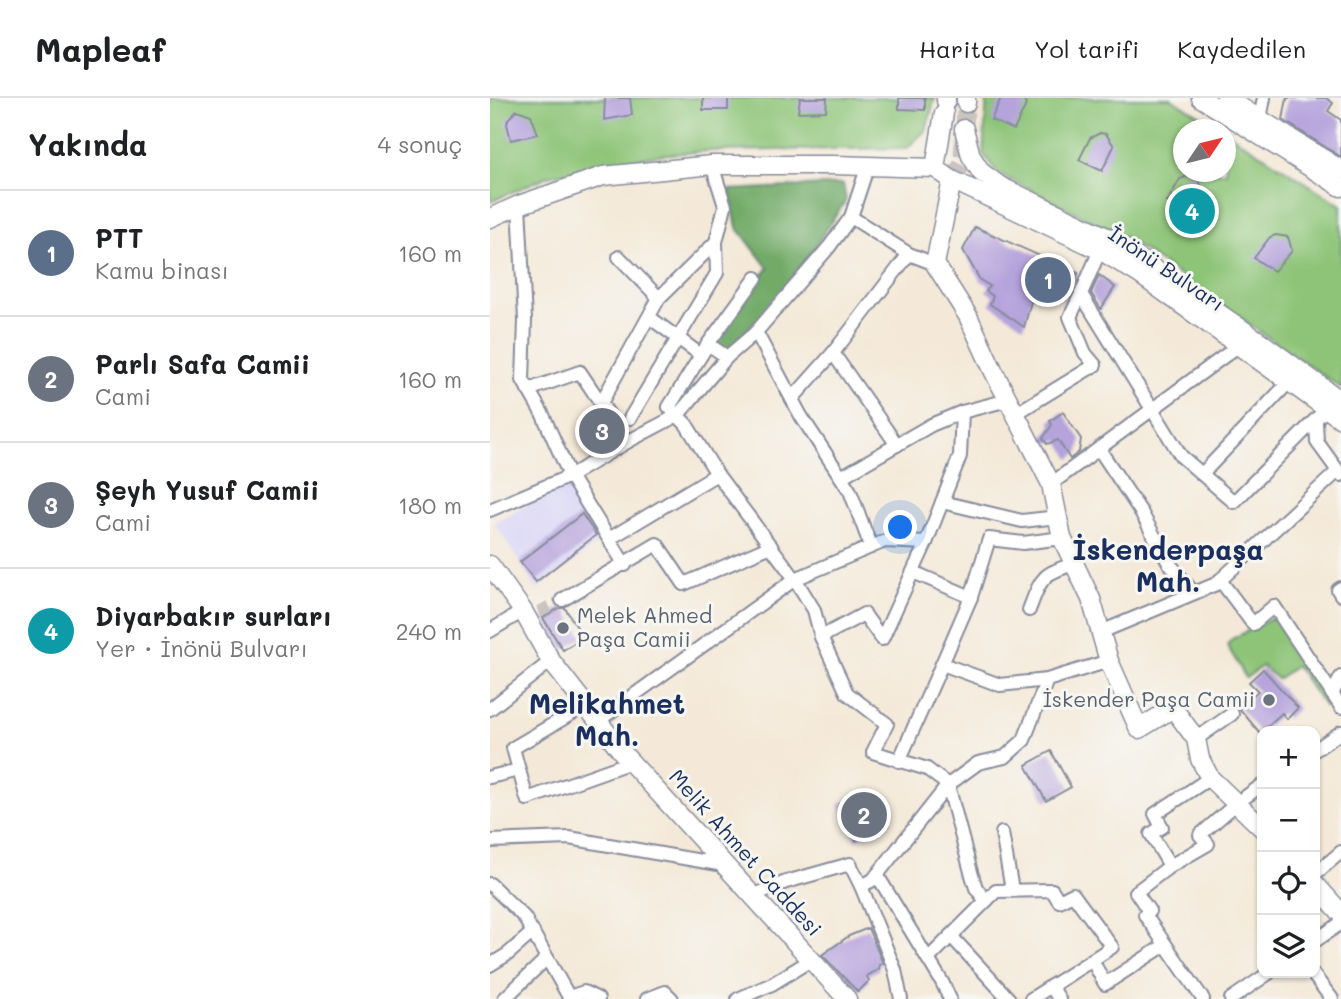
<!DOCTYPE html>
<html lang="tr">
<meta charset="utf-8">
<style>
body{margin:0;font-family:Mali,sans-serif;background:#f6f6f6;color:#202124}
.controls{position:absolute;right:21px;bottom:21px;display:grid;overflow:hidden;border-radius:14px;box-shadow:0 2px 5px #0004}
.controls button{width:63px;height:63px;display:grid;place-items:center;padding:0;border:0;border-bottom:2px solid #e0e0e0;background:#fff;color:#202124;font:35px sans-serif}
.compass{position:absolute;left:683px;top:21px;width:63px;height:63px;border-radius:50%;background:#fff;box-shadow:0 2px 5px #0004;rotate:55deg}
.you{position:absolute;left:411px;top:430px;width:24px;height:24px;margin:-18px;border:5px solid #fff;border-radius:50%;background:#1a73e8;box-shadow:0 0 0 10px #1a73e833}
.badge{display:grid;place-items:center;width:46px;height:46px;border-radius:50%;background:#db2777;color:#fff;font-size:23px;font-weight:700}
.pin{position:absolute;translate:-50% -50%;border:4px solid #fff;box-shadow:0 2px 7px #0006}
.list{margin:0;padding:0;list-style:none}
h2{display:flex;justify-content:space-between;align-items:center;height:91px;margin:0;padding:0 28px;font-size:30px}
h2 small{font-size:23px;font-weight:400;color:#757577}
.list li{display:grid;grid-template-columns:46px 1fr auto;gap:21px;align-items:center;box-sizing:border-box;height:126px;padding:0 28px;border-top:2px solid #e0e0e0}
.list b{display:block;font-size:26px;white-space:nowrap}
.list p{margin:0;font-size:23px;white-space:nowrap;color:#757577}
.list em{font-size:23px;font-style:normal;color:#757577}
.icon{flex:none;width:38px;height:38px;fill:none;stroke:currentColor;stroke-width:2;stroke-linecap:round;stroke-linejoin:round}
.map{position:relative;flex:none;width:851px;height:901px;overflow:hidden}
header{display:flex;align-items:center;gap:42px;box-sizing:border-box;height:98px;padding:0 35px;background:#fff;border-bottom:2px solid #e0e0e0}
header strong{font-size:33px}
nav{display:flex;gap:38px;margin-inline-start:auto;font-size:24px}
main{display:flex}
aside{flex:1;background:#fff}
.map>svg:first-child{display:block}
</style>
<header>
<strong>Mapleaf</strong>
<nav><a>Harita</a><a>Yol tarifi</a><a>Kaydedilen</a></nav>
</header>
<main>
<aside>
<h2>Yakında<small>4 sonuç</small></h2>
<ul class="list">
<li><span class="badge" style="background:#5c6f8a">1</span><div><b>PTT</b><p>Kamu binası</p></div><em>160 m</em></li>
<li><span class="badge" style="background:#6b7280">2</span><div><b>Parlı Safa Camii</b><p>Cami</p></div><em>160 m</em></li>
<li><span class="badge" style="background:#6b7280">3</span><div><b>Şeyh Yusuf Camii</b><p>Cami</p></div><em>180 m</em></li>
<li><span class="badge" style="background:#0f9aa8">4</span><div><b>Diyarbakır surları</b><p>Yer · İnönü Bulvarı</p></div><em>240 m</em></li>
</ul>
</aside>
<div class="map">
<svg width="851" height="901" viewBox="0 0 851 901">
<rect width="100%" height="100%" fill="#f6f6f2"/>
<filter id="ink" filterUnits="userSpaceOnUse"><feTurbulence type="fractalNoise" baseFrequency=".0143" numOctaves="2"/><feDisplacementMap in="SourceGraphic" scale="14" xChannelSelector="R" yChannelSelector="G"/><feConvolveMatrix kernelMatrix="1 2 1 2 8 2 1 2 1" color-interpolation-filters="sRGB"/></filter>
<filter id="wash" filterUnits="userSpaceOnUse"><feTurbulence type="fractalNoise" baseFrequency=".00686" numOctaves="4" result="noise"/><feDisplacementMap in="SourceGraphic" scale="28" xChannelSelector="R" yChannelSelector="G"/><feGaussianBlur stdDeviation="1.57" result="paint"/><feColorMatrix in="noise" values="0 0 0 0 0 0 0 0 0 0 0 0 0 0 0 0 0 1.4 0 .05"/><feComposite in="paint" operator="in"/></filter>
<g filter="url(#wash)">
<rect width="100%" height="100%" fill="#f4e9d8"/>
<path fill="#dad6f7" d="M79 384 113 441 47 491 4 425Z"/>
<g fill="#8dc477" stroke="#547a6a" stroke-width="2">
<path d="M0 0H445L436 32 417 50 219 53 168 57 121 64 58 78 0 104Z"/>
<path d="M497 0H681L732 31 694 32V74H736V34L851 107V290L637 141 508 75 493 56Z"/>
<path d="M782 520 788 523 843 604 835 609 806 568 787 581 772 568 756 580 737 547 742 541Z"/>
</g>
<path fill="#72aa68" stroke="#466c63" stroke-width="2" d="M353 86 356 102C320 156 286 210 237 253L225 243 278 170 247 129 239 92Z"/>
<g id="blocks">
<g fill="#b5a3dc">
<path d="M115 0H140L142 17 114 22Z"/>
<rect x="213" y="0" width="25" height="12"/>
<path d="M310 0H337L336 13 308 14Z"/>
<path d="M409 0H435V12L409 11Z"/>
<path d="M511 0H533L536 7 524 32 501 22Z"/>
<path d="M797 0H836L843 5 838 13 851 22V59L793 22Z"/>
<path d="M27 12 41 17 48 36 21 42 17 26 18 21Z"/>
<path d="M610 35 616 36 624 48 612 73 589 62 600 40Z"/>
<path d="M701 77 707 79 713 92 701 117 677 104 690 81Z"/>
<path d="M485 129 588 175 574 202 545 189 534 229 500 206 503 198 496 193 500 188 490 182 473 152Z"/>
<path d="M786 137 798 139 802 153 784 173 764 160 780 139Z"/>
<path d="M609 177 625 189 611 211 601 195Z"/>
<path d="M573 314 591 341 589 354 580 361 568 342 557 346 553 340 562 327 560 323Z"/>
<path d="M113 324 125 341 102 354 93 343Z"/>
<path d="M92 416 106 437 46 484 30 464Z"/>
<path d="M69 510H75L93 539 73 552 53 520Z"/>
<path d="M773 571 808 610 797 621 792 615 770 635 749 610 768 593 759 584Z"/>
<path d="M561 653 581 689 556 703 536 667Z"/>
<path d="M381 692 398 728 366 742 349 706Z"/>
<path d="M378 830 393 865 389 867V871L377 878 379 883 368 894 332 857 359 838Z"/>
</g>
</g>
</g>
<g filter="url(#ink)">
<use href="#blocks" fill-opacity="0" stroke="#888c9b" stroke-width="2"/>
<g fill="none" stroke-linecap="round" stroke-linejoin="round">
<path stroke="#c9c4c0" stroke-width="12" stroke-dasharray="12 6" stroke-linecap="butt" d="M49 514 72 502"/>
<path stroke="#c9c4c0" stroke-width="18" stroke-dasharray="18 9" stroke-linecap="butt" d="M462 82 472 67 476 5"/>
<defs>
<g id="street">
<path d="M769 26 774 0"/>
<path d="M29 107 35 222 33 282 53 317 80 378 135 467"/>
<path d="M361 119 419 156"/>
<path d="M610 152 591 196 691 358 744 404 836 311"/>
<path d="M129 159 169 200"/>
<path d="M159 219 211 257"/>
<path d="M266 234 311 318 360 393 381 449"/>
<path d="M218 246 266 180"/>
<path d="M237 259 218 246 179 309 196 326 227 376 305 481 395 443 436 445 470 358 472 314"/>
<path d="M38 292 90 274 137 344"/>
<path d="M302 301 343 255"/>
<path d="M111 305 169 200 226 144 235 108 222 67"/>
<path d="M525 316 605 267 595 255 580 219 591 196"/>
<path d="M140 320 227 175 226 144"/>
<path d="M826 324 827 344 851 377"/>
<path d="M407 347 343 255 419 156 445 166"/>
<path d="M609 351 651 414 679 465 704 495"/>
<path d="M712 376 799 284"/>
<path d="M351 379 441 327 472 314 518 302"/>
<path d="M561 386 748 248"/>
<path d="M452 404 532 423 568 419"/>
<path d="M0 412 80 378 137 344 188 317 237 259 266 234 339 149 361 119 378 67"/>
<path d="M119 441 227 376"/>
<path d="M423 474 481 499 499 441 533 445 572 440"/>
<path d="M730 482 763 526 784 508 851 609"/>
<path d="M851 490 848 492 851 497"/>
<path d="M72 502 167 446 194 486 281 448"/>
<path d="M539 512C551 481 551 475 585 466"/>
<path d="M0 533 33 513"/>
<path d="M611 534 726 486 848 373"/>
<path d="M331 539 357 595 397 626 383 654 437 671 458 687 481 774 486 790 496 803"/>
<path d="M452 566 481 499"/>
<path d="M842 596 851 579"/>
<path d="M96 607 23 650 37 701 141 664"/>
<path d="M0 611 61 563"/>
<path d="M108 623 305 481 324 512 331 539 374 516 392 541 436 445"/>
<path d="M706 641 742 616"/>
<path d="M825 652 851 634"/>
<path d="M409 663 452 566 510 587 557 582"/>
<path d="M0 679 29 672"/>
<path d="M512 735 522 792"/>
<path d="M0 743 79 740 234 767"/>
<path d="M680 768 661 736 672 729 665 716 720 680"/>
<path d="M825 776 851 754"/>
<path d="M387 777 452 884 460 901"/>
<path d="M0 786 34 819 79 899 94 894 108 901"/>
<path d="M371 788 405 872 411 901"/>
<path d="M262 798 296 784 360 766 371 788 383 782 458 687 488 665 515 659 534 642 557 582 619 563"/>
<path d="M461 838 519 901"/>
<path d="M825 843 851 825"/>
<path d="M438 861 506 793 562 792 569 803 583 796 622 849 602 862"/>
<path d="M0 867 18 856 43 834"/>
<path d="M822 875 842 901"/>
<path d="M561 888 569 901"/>
<path d="M14 901 57 860"/>
<path d="M157 901 175 894 182 901"/>
<path d="M248 901 282 886 321 862"/>
<path d="M541 901 602 862 615 886 675 847"/>
<path d="M713 901 655 817 659 813 646 794 680 768 718 746 710 737 747 705 772 687"/>
<path d="M741 901 779 875"/>
</g>
<g id="secondary">
<path d="M711 0 851 89"/>
<path d="M736 0 851 72"/>
<path d="M456 3V0"/>
<path d="M476 5V0"/>
<path d="M474 31 481 58 491 74 510 88 619 140 772 245 851 303"/>
<path d="M445 70 454 15"/>
<path d="M462 82 445 166 478 218 503 272 561 386 572 440 601 501 619 563 649 631 683 610 706 641 710 661 720 680 772 730"/>
<path d="M0 120 29 107 113 78 222 67H343L445 70 462 82 610 152 649 176 851 321"/>
<path d="M0 467 33 513 61 563 136 659 357 901"/>
<path d="M825 786 851 815"/>
</g>
</defs>
<use href="#street" stroke="#888c9b" stroke-width="16"/>
<use href="#secondary" stroke="#888c9b" stroke-width="21"/>
<use href="#street" stroke="#fff" stroke-width="12"/>
<use href="#secondary" stroke="#fff" stroke-width="18"/>
</g>
</g>
<g fill="#6b7280" stroke="#f6f6f2" stroke-width="2.5">
<circle cx="73" cy="530" r="7"/>
<circle cx="779" cy="602" r="7"/>
</g>
<g text-anchor="middle" stroke-width="6" stroke-linejoin="round" paint-order="stroke">
<g font-size="21" fill="#1b2f5e" stroke="#f6f6f2">
<text transform="translate(676 171) rotate(34)" y="7">İnönü Bulvarı</text>
<text transform="translate(255 755) rotate(48)" y="7">Melik Ahmet Caddesi</text>
</g>
<g font-size="21" fill="#5b616d" stroke="#f6f6f2" text-anchor="start">
<text x="87" y="525">Melek Ahmed<tspan x="87" dy="24">Paşa Camii</tspan></text>
<text x="765" y="609" text-anchor="end">İskender Paşa Camii</text>
</g>
<g font-size="28" font-weight="bold" fill="#1b2f5e" stroke="#f6f6f2">
<text x="678" y="462">İskenderpaşa<tspan x="678" dy="32">Mah.</tspan></text>
<text x="117" y="616">Melikahmet<tspan x="117" dy="32">Mah.</tspan></text>
</g>
</g>
</svg>
<div class="controls">
<button>+</button>
<button>−</button>
<button><svg class="icon" aria-label="locate" viewBox="0 0 24 24"><circle cx="12" cy="12" r="6"/><path d="M12 2v4M12 18v4M2 12h4M18 12h4"/></svg></button>
<button><svg class="icon" aria-label="layers" viewBox="0 0 24 24"><path d="M12 4l9 5-9 5-9-5zM3 14l9 5 9-5"/></svg></button>
</div>
<svg class="compass" viewBox="-18 -18 36 36"><path d="M0-13l5 13h-10z" fill="#e53935"/><path d="M0 13l5-13h-10z" fill="#757577"/></svg>
<div class="you"></div>
<div class="pin badge" style="left:558px;top:182px;background:#5c6f8a">1</div>
<div class="pin badge" style="left:374px;top:717px;background:#6b7280">2</div>
<div class="pin badge" style="left:112px;top:333px;background:#6b7280">3</div>
<div class="pin badge" style="left:702px;top:113px;background:#0f9aa8">4</div>
</div>
</main>
